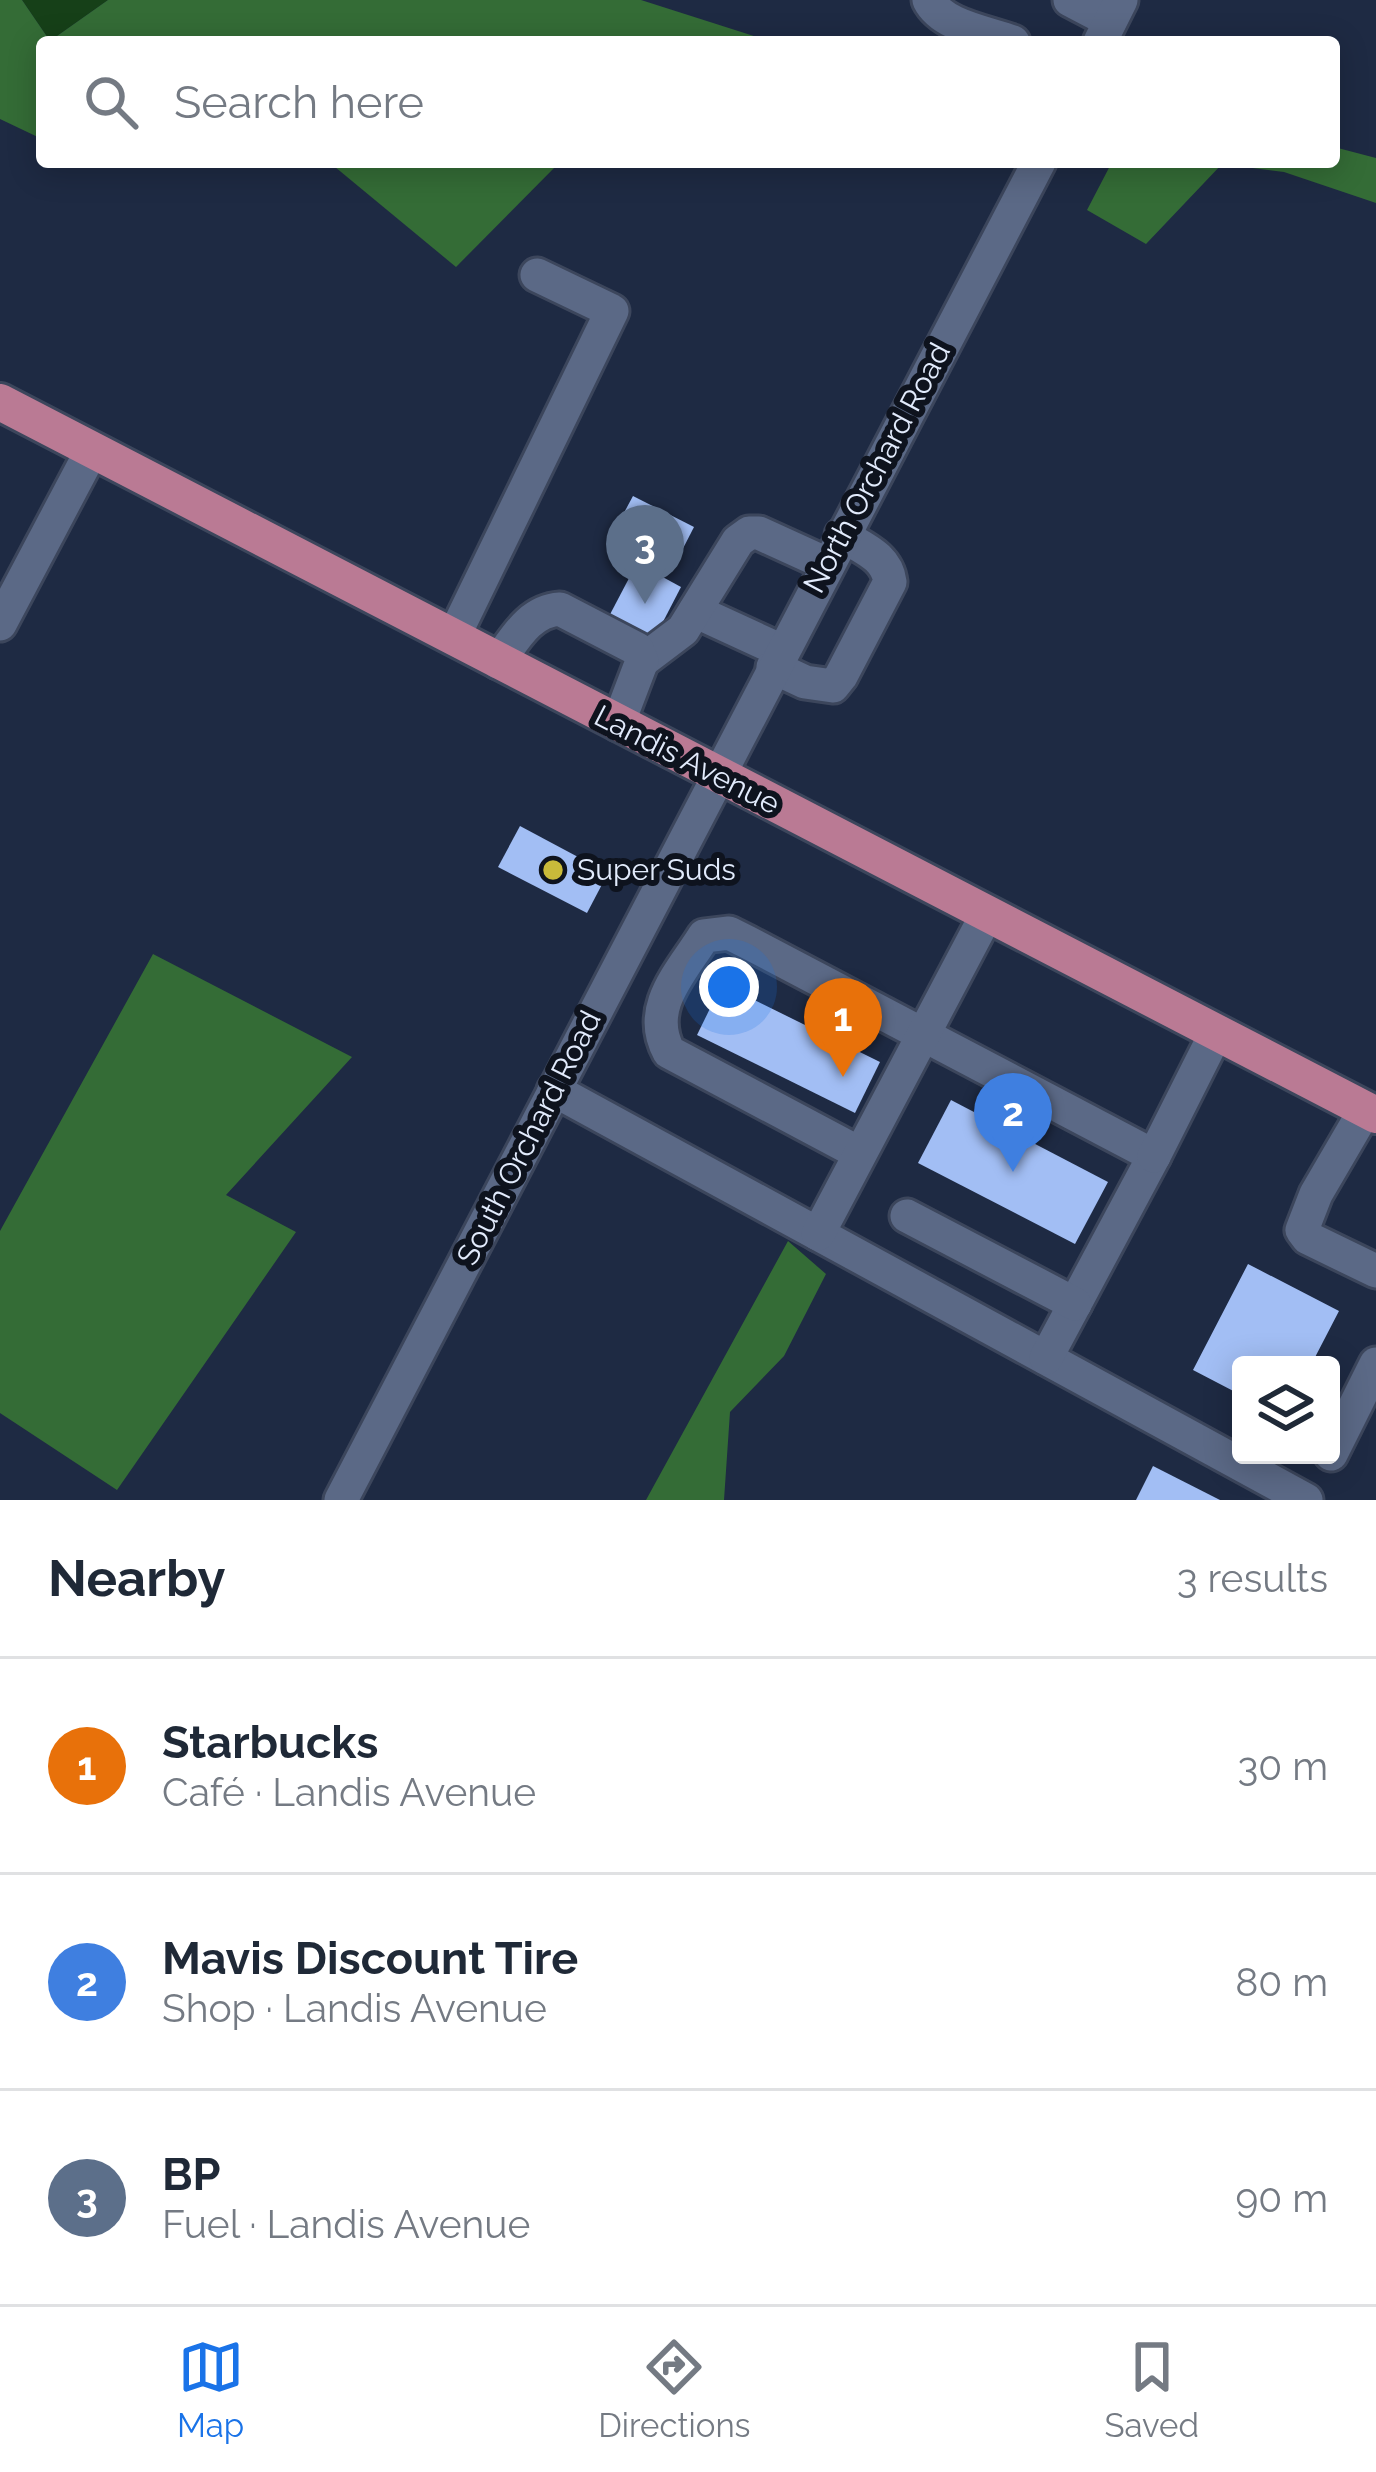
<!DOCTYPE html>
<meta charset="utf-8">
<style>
body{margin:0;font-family:Raleway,sans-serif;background:#f2f2f3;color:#1f2937}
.controls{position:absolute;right:36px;bottom:36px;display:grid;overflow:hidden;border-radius:12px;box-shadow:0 6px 30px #0003}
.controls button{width:108px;height:108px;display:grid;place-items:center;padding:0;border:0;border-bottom:3px solid #e0e1e3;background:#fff;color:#1f2937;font:60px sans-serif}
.you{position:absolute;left:729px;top:987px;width:42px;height:42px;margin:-30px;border:9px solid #fff;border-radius:50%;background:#1a73e8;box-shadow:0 0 0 18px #1a73e833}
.badge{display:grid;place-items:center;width:78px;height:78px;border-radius:50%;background:#1a73e8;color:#fff;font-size:39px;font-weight:700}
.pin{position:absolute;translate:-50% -99px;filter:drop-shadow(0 3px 6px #0008)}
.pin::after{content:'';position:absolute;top:63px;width:42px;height:36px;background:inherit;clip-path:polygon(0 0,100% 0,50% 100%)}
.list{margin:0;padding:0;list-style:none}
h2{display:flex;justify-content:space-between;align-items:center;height:156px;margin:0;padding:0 48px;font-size:51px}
h2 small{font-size:39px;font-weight:400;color:#747a83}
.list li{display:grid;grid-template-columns:78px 1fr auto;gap:36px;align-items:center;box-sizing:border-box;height:216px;padding:0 48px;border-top:3px solid #e0e1e3}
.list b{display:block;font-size:45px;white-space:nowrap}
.list p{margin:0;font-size:39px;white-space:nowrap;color:#747a83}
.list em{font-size:39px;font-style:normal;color:#747a83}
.icon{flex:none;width:66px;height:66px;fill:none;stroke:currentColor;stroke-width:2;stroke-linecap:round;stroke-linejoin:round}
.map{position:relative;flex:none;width:1376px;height:1500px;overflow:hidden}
.search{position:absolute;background:#fff;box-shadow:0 6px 30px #0003;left:36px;right:36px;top:36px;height:132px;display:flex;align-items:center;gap:30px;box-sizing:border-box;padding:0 42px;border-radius:12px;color:#747a83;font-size:45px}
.sheet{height:804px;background:#fff}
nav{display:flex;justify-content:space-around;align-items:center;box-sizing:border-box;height:168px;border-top:3px solid #e0e1e3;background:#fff;font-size:33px;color:#747a83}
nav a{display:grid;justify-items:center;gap:6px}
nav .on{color:#1a73e8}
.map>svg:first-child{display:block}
</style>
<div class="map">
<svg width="1376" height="1500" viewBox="0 0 1376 1500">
<rect width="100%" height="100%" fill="#1e2a43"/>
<path fill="#164018" d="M22 0H108L50 41Z"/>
<g fill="#346c36">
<path d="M0 0H22L50 41 108 0H641L773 42H42V139L0 119Z"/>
<path d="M1334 147 1376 158V203L1284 172 1222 164 1146 244 1087 210 1112 162H1334Z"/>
<path d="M329 162H560L456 267Z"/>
<path d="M153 954 352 1057 226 1195 296 1232 117 1490 0 1413V1231Z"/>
<path d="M788 1241 826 1274 784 1356 730 1412 724 1500H646Z"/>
</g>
<g fill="#a2bef4">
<path d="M633 496 694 527 674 566 612 535Z"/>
<path d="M637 563 681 587 651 645 606 622Z"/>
<path d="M520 826 608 873 587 913 498 867Z"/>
<path d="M722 984 880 1062 855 1113 697 1035Z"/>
<path d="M951 1100 1108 1182 1075 1244 918 1163Z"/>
<path d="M1248 1264 1339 1311 1311 1365H1241V1395L1193 1370Z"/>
<path d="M1153 1466 1220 1500H1136Z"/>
</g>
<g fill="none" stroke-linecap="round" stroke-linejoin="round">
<defs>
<g id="minor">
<path d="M929 0C942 26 986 32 1013 42"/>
<path d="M1070 0 1110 21"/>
<path d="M1100 42 1121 0"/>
<path d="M695 611 782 651"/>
<path d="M0 624 92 450"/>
<path d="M453 638 612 311 537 275"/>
<path d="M642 661 683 630 738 541 749 533H759L827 564"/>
<path d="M498 662C515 639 529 611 560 609L637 649 642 661 618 724"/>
<path d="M773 667 805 682 833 686 841 676 890 582C887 556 862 548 842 535"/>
<path d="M554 1090 1306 1500"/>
<path d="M1365 1110 1316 1194 1302 1230 1308 1238 1376 1271"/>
<path d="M859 1153 669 1052C645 1008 681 973 704 936L729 933 747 942 1154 1156 1046 1358"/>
<path d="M1154 1156 1216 1033"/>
<path d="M907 1216 1075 1304"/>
<path d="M818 1234 987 914"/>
<path d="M1331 1454 1376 1364"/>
<path d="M341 1500 1039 162"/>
</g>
<path id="major" d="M0 402 1376 1115"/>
</defs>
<use href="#minor" stroke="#3c465c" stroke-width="39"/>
<use href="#major" stroke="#3c465c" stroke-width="42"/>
<use href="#minor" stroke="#5b6986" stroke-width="33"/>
<use href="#major" stroke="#ba7a94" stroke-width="36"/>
</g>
<circle fill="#c9ba3a" stroke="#0e131e" stroke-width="4.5" cx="553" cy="870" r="12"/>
<g text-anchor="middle" stroke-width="12" stroke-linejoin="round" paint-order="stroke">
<g font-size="30" fill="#e2ebfc" stroke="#0e131e">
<text transform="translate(877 468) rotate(-62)" y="10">North Orchard Road</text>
<text transform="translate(687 760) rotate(27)" y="10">Landis Avenue</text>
<text transform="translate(529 1138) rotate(-63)" y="10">South Orchard Road</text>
</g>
<g font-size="30" fill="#e2ebfc" stroke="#0e131e" text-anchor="start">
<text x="577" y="880">Super Suds</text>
</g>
</g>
</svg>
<div class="controls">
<button><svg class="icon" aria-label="layers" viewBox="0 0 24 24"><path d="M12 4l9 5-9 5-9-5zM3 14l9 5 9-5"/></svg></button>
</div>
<div class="you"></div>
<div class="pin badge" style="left:843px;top:1077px;background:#e8710a">1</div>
<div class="pin badge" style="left:1013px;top:1172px;background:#3f7fe0">2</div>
<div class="pin badge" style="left:645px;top:604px;background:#5c6f8a">3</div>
<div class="search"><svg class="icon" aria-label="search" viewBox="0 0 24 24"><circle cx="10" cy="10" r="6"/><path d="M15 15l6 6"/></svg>Search here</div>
</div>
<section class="sheet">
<h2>Nearby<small>3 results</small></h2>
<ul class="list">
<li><span class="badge" style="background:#e8710a">1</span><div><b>Starbucks</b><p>Café · Landis Avenue</p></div><em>30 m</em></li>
<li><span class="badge" style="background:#3f7fe0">2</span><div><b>Mavis Discount Tire</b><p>Shop · Landis Avenue</p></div><em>80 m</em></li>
<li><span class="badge" style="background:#5c6f8a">3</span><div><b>BP</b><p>Fuel · Landis Avenue</p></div><em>90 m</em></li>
</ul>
</section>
<nav>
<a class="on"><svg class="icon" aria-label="map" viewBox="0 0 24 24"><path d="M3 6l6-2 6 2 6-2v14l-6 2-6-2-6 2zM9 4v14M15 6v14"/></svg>Map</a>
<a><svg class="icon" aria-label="directions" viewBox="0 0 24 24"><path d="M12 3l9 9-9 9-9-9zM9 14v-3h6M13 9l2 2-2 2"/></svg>Directions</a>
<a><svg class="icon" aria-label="saved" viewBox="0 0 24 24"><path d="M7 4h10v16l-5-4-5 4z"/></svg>Saved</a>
</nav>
